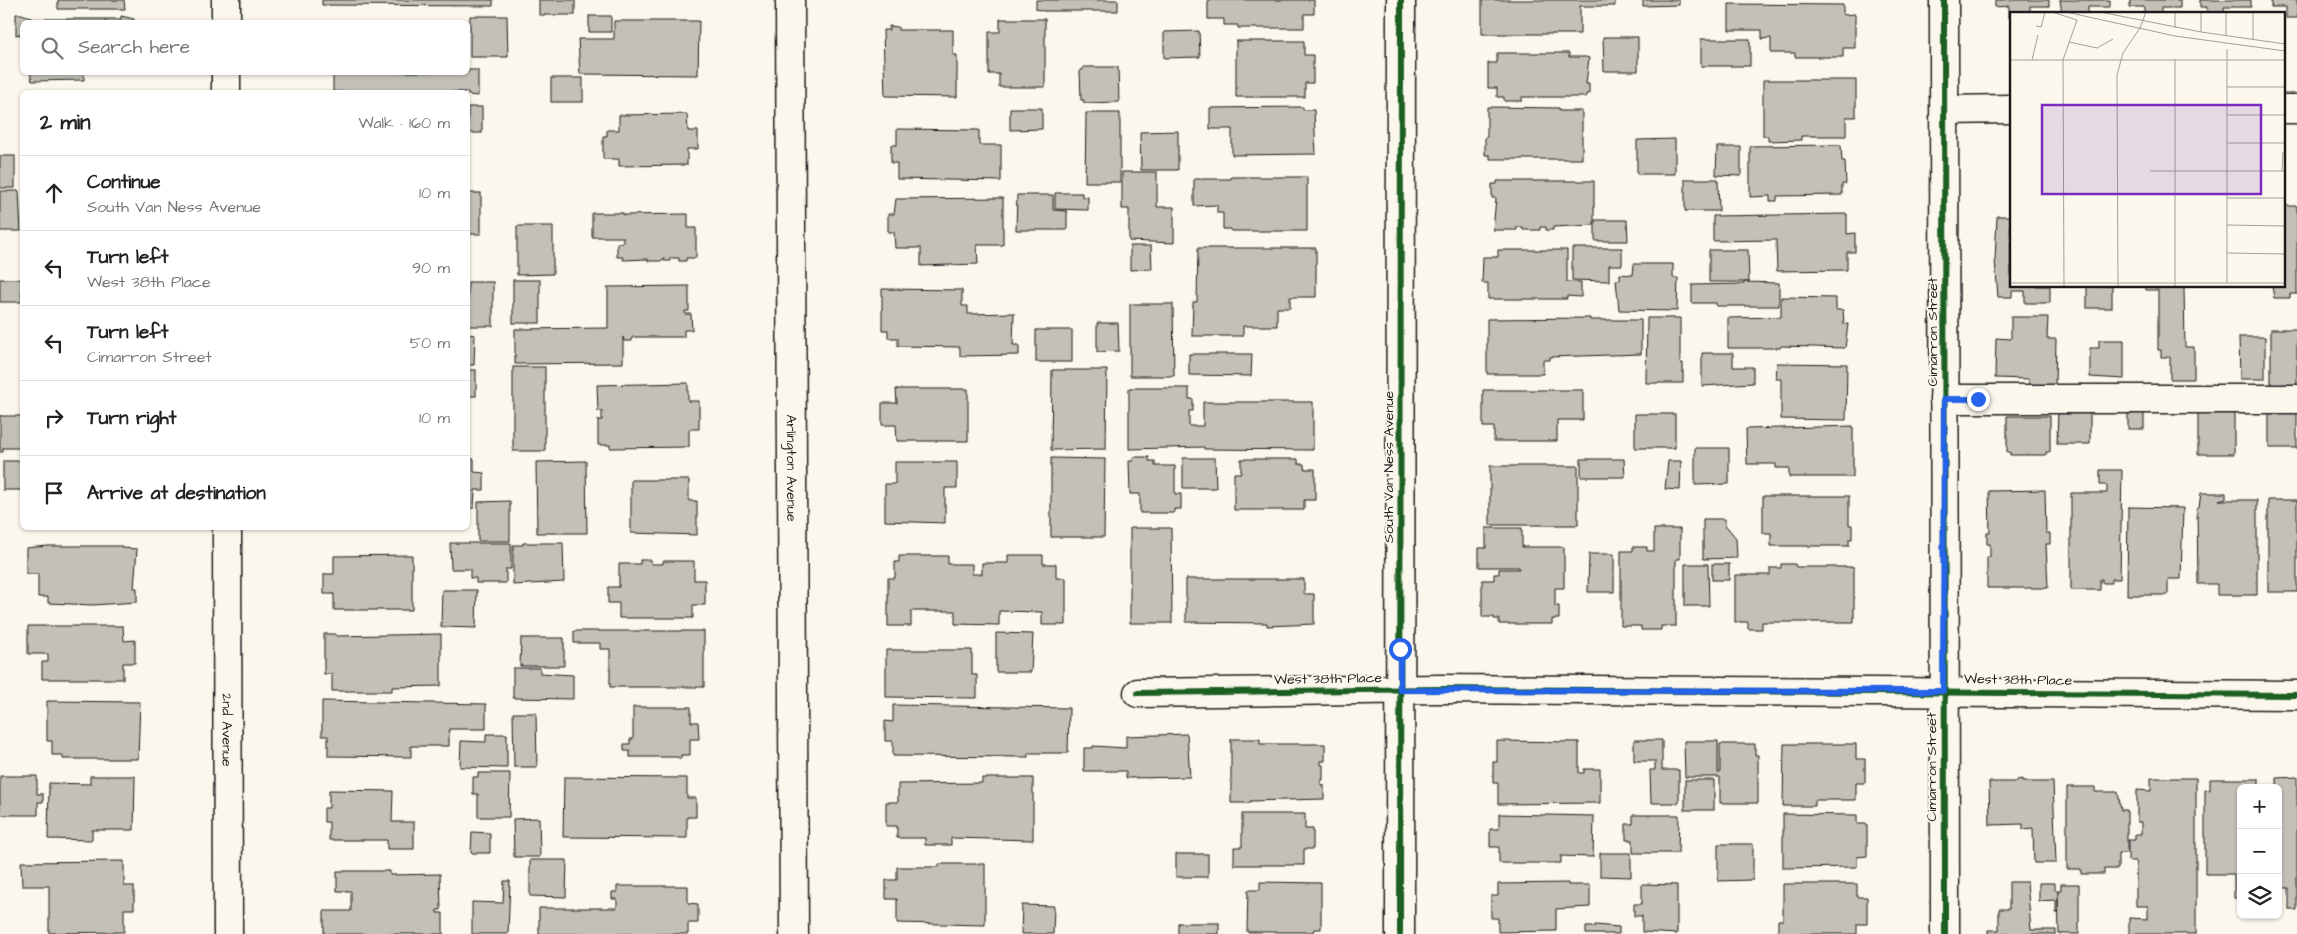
<!DOCTYPE html>
<meta charset="utf-8">
<style>
body{margin:0;font-family:"Architects Daughter",sans-serif;background:#f6f6f6;color:#222}
.controls{position:absolute;right:15px;bottom:15px;display:grid;overflow:hidden;border-radius:8px;box-shadow:0 1px 4px #0004}
.controls button{width:45px;height:45px;display:grid;place-items:center;padding:0;border:0;border-bottom:1px solid #e0e0e0;background:#fff;color:#222;font:25px sans-serif}
.stop{position:absolute;width:15px;height:15px;margin:-11px;border:4px solid #2563eb;border-radius:50%;background:#fff}
.stop.end{background:#2563eb;border-color:#fff;box-shadow:0 1px 5px #0008}
.list{margin:0;padding:0;list-style:none}
h2{display:flex;justify-content:space-between;align-items:center;height:65px;margin:0;padding:0 20px;font-size:21px}
h2 small{font-size:16px;font-weight:400;color:#767676}
.list li{display:grid;grid-template-columns:32px 1fr auto;gap:15px;align-items:center;box-sizing:border-box;height:75px;padding:0 20px;border-top:1px solid #e0e0e0}
.list b{display:block;font-size:19px;white-space:nowrap}
.list p{margin:0;font-size:16px;white-space:nowrap;color:#767676}
.list em{font-size:16px;font-style:normal;color:#767676}
.icon{flex:none;width:28px;height:28px;fill:none;stroke:currentColor;stroke-width:2;stroke-linecap:round;stroke-linejoin:round}
.map{position:relative;flex:none;width:2297px;height:934px;overflow:hidden}
.search{position:absolute;background:#fff;box-shadow:0 1px 4px #0004;left:20px;top:20px;width:450px;height:55px;display:flex;align-items:center;gap:12px;box-sizing:border-box;padding:0 18px;border-radius:8px;color:#767676;font-size:19px}
.panel{position:absolute;background:#fff;box-shadow:0 1px 4px #0004;left:20px;top:90px;width:450px;height:440px;border-radius:8px}
.map>svg:first-child{display:block}
</style>
<div class="map">
<svg width="2297" height="934" viewBox="0 0 2297 934">
<rect width="100%" height="100%" fill="#fbf7ec"/>
<filter id="ink" filterUnits="userSpaceOnUse"><feTurbulence type="fractalNoise" baseFrequency=".02" numOctaves="2"/><feDisplacementMap in="SourceGraphic" scale="10" xChannelSelector="R" yChannelSelector="G"/><feConvolveMatrix kernelMatrix="1 2 1 2 8 2 1 2 1" color-interpolation-filters="sRGB"/></filter>
<g filter="url(#ink)">
<g fill="#c3c0b8" stroke="#1c1c1c">
<path d="M58 0H124L125 9H58Z"/>
<path d="M322 0H493V6L322 5Z"/>
<rect x="539" y="0" width="36" height="15"/>
<path d="M1036 0H1118V11H1043L1036 9Z"/>
<path d="M1208 0H1314V14H1304V28H1238V25H1224V19H1208Z"/>
<path d="M1482 0H1615V6H1580V34H1482Z"/>
<path d="M1643 0H1679V5L1643 6Z"/>
<path d="M1995 0H2049V6H2030V14H2011L2009 18V6L1995 7Z"/>
<path d="M2060 0H2110V7H2088V14H2062Z"/>
<path d="M2130 0H2180V8H2161V14H2144V7H2130Z"/>
<path d="M2200 0H2251V7H2224V14H2207V7H2200Z"/>
<path d="M2271 0H2297V18H2286V7H2271Z"/>
<path d="M1729 4 1843 5V15L1855 14V48H1843V57H1795V53H1771V38L1762 39V30H1729Z"/>
<path d="M16 14H22L34 19H121V16L134 19V22H22V48L21 34 16 35Z"/>
<path d="M470 16H507L508 57H470Z"/>
<rect x="589" y="16" width="22" height="16"/>
<path d="M1000 19H1045V87H999V74H989V32H1000Z"/>
<path d="M614 21H699L698 75 580 74 578 39H614Z"/>
<path d="M889 26 898 27V30H953V55H957V97L885 96 883 30H889Z"/>
<path d="M1199 31 1200 57 1164 58V32Z"/>
<path d="M1603 37H1638V71H1604Z"/>
<rect x="1701" y="39" width="49" height="27"/>
<path d="M1236 41H1304V55H1313V83H1305V97H1236Z"/>
<path d="M1497 53H1569V57H1586L1589 58 1586 84H1589V94H1586V97H1522V101H1504V97H1497V88H1488V63H1497Z"/>
<path d="M1083 67H1118L1119 102 1084 103V100H1081L1080 70H1083Z"/>
<path d="M468 70H478V96L468 95V92H333V72H468Z"/>
<path d="M30 72H84V80L32 81Z"/>
<rect x="551" y="78" width="32" height="24"/>
<path d="M1763 80H1856V117H1846V136H1801V140L1768 141V136H1763Z"/>
<rect x="468" y="107" width="14" height="26"/>
<path d="M1303 107V110H1314L1316 154 1232 155V129H1210V108Z"/>
<path d="M1487 107 1559 108V111H1582V159H1490V155H1485V137H1487Z"/>
<path d="M1010 108H1042V129L1010 130Z"/>
<path d="M1086 113H1120V182H1085Z"/>
<path d="M687 114 688 131H698V149H687V165L619 166V159H603V136H607V130H619V115Z"/>
<path d="M897 129 979 130V145H1001V181L897 179V163H891V145H897Z"/>
<path d="M1178 131V170H1141L1140 132Z"/>
<path d="M1675 139V174H1637V140Z"/>
<path d="M1841 145 1842 161H1845L1846 184H1842V195L1777 196V201H1770V196L1750 197V146Z"/>
<path d="M1717 147H1741V176L1716 175Z"/>
<rect x="0" y="156" width="15" height="32"/>
<path d="M1122 172H1157V207H1174V243L1129 241V209H1122Z"/>
<path d="M1231 177H1307V231H1231V229H1223V213H1217V205L1194 206V179H1231Z"/>
<path d="M1685 179H1718L1719 211H1685Z"/>
<path d="M1497 181H1594V225L1553 227V230H1546V227H1540V230H1523V227H1517V230H1493L1496 198H1492V184H1497Z"/>
<path d="M0 191H19L21 231H0Z"/>
<rect x="468" y="193" width="13" height="41"/>
<path d="M1055 193H1082V197H1088V210L1055 209Z"/>
<path d="M1017 195H1053V210L1067 211V230H1016Z"/>
<path d="M1003 198V245H977L978 264 921 266V248H895L894 232H888V214H894L896 199Z"/>
<path d="M2010 205 2011 286H2050V303H2025V291H2012V297H1998L1995 260 1997 216H2010Z"/>
<path d="M2283 206H2297V294H2290V298H2274L2272 286H2283Z"/>
<path d="M592 213H623V215L688 214V228H696V258H686V261H679V258H670V261H664V258L661 261H648V259L623 260V257H617V243H623V237H592Z"/>
<path d="M1847 214V234L1855 233V252H1847V270L1777 271 1776 240 1713 241V216Z"/>
<path d="M1595 220H1627L1628 241H1595Z"/>
<path d="M517 226H553V274L517 275Z"/>
<path d="M1130 246H1151L1152 269 1130 270Z"/>
<path d="M1198 248H1316V297H1290V308H1277V326H1243V336H1192L1193 302H1197Z"/>
<path d="M1572 248H1622V265H1609V281L1572 280Z"/>
<path d="M1498 250H1567V282H1581V297L1567 296V299H1488V283H1482L1483 257H1498Z"/>
<path d="M1709 250H1748L1749 282H1709Z"/>
<path d="M1634 264H1673V278H1678L1677 311 1619 310 1616 280H1620V274L1633 275Z"/>
<path d="M0 279H21L22 302H0Z"/>
<rect x="513" y="280" width="27" height="43"/>
<rect x="468" y="282" width="25" height="44"/>
<path d="M1744 282 1779 283V306H1716V303H1692V285L1744 284Z"/>
<path d="M689 286V311H685V314H691L692 330H684V337H632V341H624L623 337V363L515 364V329L608 328V287Z"/>
<rect x="2087" y="286" width="25" height="22"/>
<path d="M2146 286H2184L2185 347H2194V379H2170V357H2161V350H2158V290H2146Z"/>
<path d="M882 289 962 290V306H968V314L1014 313 1013 345H1019V355L960 356V347L898 346V338H888V330H882Z"/>
<path d="M1781 297 1836 298V310H1843L1844 324H1848L1845 348 1781 346 1780 348H1728V318L1781 317Z"/>
<path d="M1130 304H1173L1174 376H1130Z"/>
<path d="M2011 317H2048L2047 339H2056L2055 386 2029 385V379L1995 378 1996 338 2011 339Z"/>
<path d="M1590 318V320H1641V354L1550 357V360H1543V374H1487V319Z"/>
<path d="M1647 318H1680V363H1683V383H1646Z"/>
<path d="M1097 323H1118L1119 351 1097 352Z"/>
<rect x="2271" y="329" width="26" height="57"/>
<rect x="1036" y="330" width="36" height="32"/>
<path d="M468 334 475 335 474 365H468Z"/>
<path d="M2239 337H2265V379H2240Z"/>
<path d="M2099 340H2124V379L2090 377V348H2099Z"/>
<path d="M1702 353H1733V367H1753V383L1702 386Z"/>
<path d="M1189 354H1252L1251 376 1189 375Z"/>
<path d="M1777 363 1847 364 1846 420 1781 419V379H1776Z"/>
<rect x="513" y="367" width="32" height="84"/>
<rect x="468" y="370" width="8" height="26"/>
<path d="M1052 370H1107L1106 449 1051 450Z"/>
<path d="M688 383V401H699V429H689V447L610 448V445H598V420H602V411H598L597 385Z"/>
<path d="M1129 388H1189V399H1193V411H1189V426H1203V402H1313V450L1204 449V447L1129 449Z"/>
<path d="M896 389H968V441H897L896 425H882V403H897Z"/>
<path d="M1483 390H1583V420H1557V441H1494V427H1483Z"/>
<path d="M2058 408 2090 409V444H2057Z"/>
<rect x="2128" y="411" width="16" height="18"/>
<rect x="2198" y="413" width="36" height="41"/>
<rect x="2269" y="413" width="28" height="35"/>
<rect x="1635" y="414" width="40" height="34"/>
<path d="M0 415 1 416H22V448H3V452H0Z"/>
<path d="M2007 416H2050V452H2046V455H2010V452H2007Z"/>
<path d="M1853 426V477H1789V468H1776V464H1747L1746 429Z"/>
<path d="M1695 448H1729V484L1695 485Z"/>
<path d="M1133 457H1149V461H1155V466H1175V494H1181V509H1174V513H1140V494H1130L1129 461H1133Z"/>
<path d="M1051 458 1105 459 1104 537H1051Z"/>
<path d="M1183 458H1215L1216 488H1183Z"/>
<path d="M468 459H474V472L484 473V490H475L474 508H468Z"/>
<path d="M1241 459H1298V464H1304V469H1315V500H1304V510H1234V473H1241Z"/>
<path d="M1581 459H1624L1625 477H1581Z"/>
<rect x="3" y="461" width="19" height="29"/>
<path d="M586 461 587 533H537L536 462Z"/>
<path d="M1668 461H1681L1680 490 1665 489Z"/>
<path d="M895 462H957V488H945V523L885 521V484H895Z"/>
<rect x="1490" y="466" width="88" height="59"/>
<path d="M2100 470H2122L2120 579H2111V583H2102V579H2100V590H2071V493H2107V485H2100Z"/>
<path d="M631 480H689V501H697V535L631 533Z"/>
<path d="M2045 490 2046 533H2050V544H2046L2048 588H1987V557H1990V544H1987V533H1990L1989 491Z"/>
<path d="M2201 493H2226V498L2219 500H2257V595H2217V584H2198L2197 507H2199Z"/>
<path d="M1763 496H1849V525H1852V539H1849V546H1771V533H1763Z"/>
<rect x="2268" y="500" width="29" height="92"/>
<path d="M510 501V541H478V502Z"/>
<path d="M2128 507 2183 508 2181 579H2168V595H2127Z"/>
<path d="M1703 519H1725V527H1727L1736 538 1737 558 1703 559Z"/>
<path d="M1130 528H1171L1172 623H1130Z"/>
<path d="M1486 528H1522V547H1564V588H1555V606H1559V619H1552V624H1499V619H1494V617H1482V580H1494V574H1499V569H1519V567H1479V548H1486Z"/>
<path d="M1654 529H1680V559H1676V626H1661V630H1641V626H1621V551H1633V547H1647V551H1654Z"/>
<path d="M450 543H511V569H506V583H476V578H470V569H451Z"/>
<path d="M523 543H563L564 582 513 585V545H523Z"/>
<path d="M48 546H123V548L137 549 134 588H137V602L93 605 48 603V597H38V574H26V548Z"/>
<path d="M1589 554H1614V592H1588Z"/>
<path d="M412 555V610H334V594H324V574H334V556Z"/>
<path d="M1008 555H1043V564H1056V578H1066V625H1042V612L999 611V625L955 624V611H911V626H888V578H895V562H899V556H948V564H972V574H982V563H1008Z"/>
<path d="M640 560H651V564H663V561H694V580H705V605H693V618H619V603H608V587H619V564H640Z"/>
<path d="M1685 564H1708L1709 606H1685Z"/>
<rect x="1712" y="564" width="17" height="16"/>
<path d="M1781 564H1795L1796 567H1854V622H1762V629H1748V622H1735V575H1770V568H1781Z"/>
<path d="M1186 579H1304V594H1314V624L1267 626V623L1186 622Z"/>
<path d="M442 590H477L476 628 441 627Z"/>
<path d="M28 626H123L124 641 135 640V663H123V679H42V662H48V654H28Z"/>
<path d="M574 631H704V687H610V649H600V643H574Z"/>
<path d="M996 633 1033 634 1031 672H996Z"/>
<path d="M324 634H336V636L441 634V686L392 687V691H332V674H324Z"/>
<path d="M521 638H564V666H520Z"/>
<path d="M886 650H972V675H977V698L886 697Z"/>
<path d="M513 668H540V673L573 675V699L513 698Z"/>
<path d="M47 701 140 702 138 759H63V755H52V741H47Z"/>
<path d="M322 701 486 704V729H449V746H411V757L328 756V736H322Z"/>
<path d="M893 705 1069 708 1068 753H1028V757L893 756V741H885V721L893 722Z"/>
<path d="M633 707H691V722H698L699 739H690V755H681V759L677 757H630V751H624V744H630V739H633Z"/>
<path d="M513 713H536L537 767H514Z"/>
<path d="M486 734H507V768L460 767 461 741 486 742Z"/>
<path d="M1187 734 1190 777 1126 778V771H1084V748H1093V746L1126 748V736Z"/>
<path d="M1231 739H1260V744H1325V761H1321V765H1323V780H1321V785H1324V799L1250 801V803H1231Z"/>
<path d="M1634 740H1662V770H1679V803H1651L1650 770H1655V761H1634Z"/>
<path d="M1497 741 1579 742V773H1584V769H1600V803L1498 804V783H1493V762H1497Z"/>
<path d="M1684 741H1718V773H1720V744H1755V755H1758V803H1720V777H1685Z"/>
<path d="M1784 744H1856V759H1865V783H1856V800H1815V806H1783Z"/>
<path d="M478 773H510L509 817H478V794H473V777H478Z"/>
<path d="M0 776H37V794H43V802H38V815H0Z"/>
<path d="M90 776H135L134 830H92V840L48 839 49 783 90 784Z"/>
<path d="M564 777 687 778V798H696V817H687V838L563 837Z"/>
<path d="M2297 777V910H2289V888H2279L2277 778Z"/>
<path d="M982 778H1033V840L951 838V845H925V838H897V826H886V802H898V784L982 783Z"/>
<path d="M2151 778H2196V934H2129V918L2148 919V906H2136V867L2135 861H2128V840H2135V834H2141V822H2137V790L2151 791Z"/>
<path d="M2022 779V782H2053L2056 863H2034L2033 828 2023 829V824L1990 825 1989 782H2017V780Z"/>
<path d="M2210 779H2259V788H2241V898H2234V874H2205V790H2210Z"/>
<rect x="1685" y="780" width="29" height="30"/>
<path d="M2067 787H2095V792H2118L2121 810H2127V853H2118V869H2104V874H2081V869H2067Z"/>
<path d="M329 790 393 791 392 822H414V849H387V840H329V822H324V808H329Z"/>
<path d="M1242 814H1305V829H1313V849H1304V865H1234V847H1242Z"/>
<path d="M1499 814 1594 816 1593 857 1561 856V863H1499V847H1490V829H1499Z"/>
<path d="M1783 814 1857 815V824H1867V856L1857 857V867L1783 868Z"/>
<path d="M1633 815H1679L1678 853H1633V840H1626V824H1633Z"/>
<path d="M539 818 540 857H514L513 819Z"/>
<path d="M472 832 490 833V853H471Z"/>
<path d="M1718 844H1753V880L1718 881Z"/>
<path d="M1600 853H1631V877L1600 876Z"/>
<rect x="1176" y="854" width="32" height="23"/>
<path d="M530 860H567L566 897 530 896Z"/>
<path d="M124 861V886H134V909H124V932L49 933V886H22L21 862Z"/>
<path d="M939 864H985V925L897 923V899H886V880H897V867H939Z"/>
<path d="M337 871H390V875L440 874 441 910H437V913H443V934H324V911H351V891H337Z"/>
<path d="M504 881H510L508 934H472V902L503 903Z"/>
<path d="M1260 882 1321 883V929H1314L1313 932H1247L1248 890H1260Z"/>
<path d="M2009 882H2027L2031 930H2056V934H1988V930H1999V909H2009Z"/>
<path d="M1568 883V885H1590V907L1556 909V931L1498 932V918H1491V896H1498V884Z"/>
<path d="M2039 883H2055V890H2058V913H2056V900L2039 901Z"/>
<path d="M1642 884 1677 885V934L1642 932V916H1634V904H1642Z"/>
<path d="M1783 884H1857V897H1867V924H1857V934H1778V920H1783Z"/>
<path d="M2061 884H2079V934H2059L2058 890H2061Z"/>
<path d="M617 886H688V903L698 904V923H688V934H539V908H617V899H612V892H617Z"/>
<path d="M1022 905 1054 906 1053 934H1021Z"/>
<rect x="1178" y="923" width="41" height="11"/>
<path d="M1595 925 1619 927V934H1586V927H1595Z"/>
</g>
<g fill="none" stroke-linecap="round" stroke-linejoin="round">
<defs>
<g id="minor">
<path d="M226 0V22"/>
<path d="M1944 0 1945 934"/>
<path d="M226 72V92"/>
<path d="M2283 109H2297"/>
<path d="M1946 110 2011 109"/>
<path d="M1944 399H2297"/>
<path id="s1" d="M227 528 228 934"/>
<path d="M1138 693 1440 689 2297 695"/>
<path d="M1400 934 1401 0"/>
</g>
<g id="major">
<path id="s2" d="M790 0 794 934"/>
</g>
</defs>
<use href="#minor" stroke="#1c1c1c" stroke-width="31"/>
<use href="#major" stroke="#1c1c1c" stroke-width="31"/>
<use href="#minor" stroke="#fbf7ec" stroke-width="28"/>
<use href="#major" stroke="#fbf7ec" stroke-width="28"/>
<defs>
<g id="cycleway">
<path d="M1944 0 1945 934"/>
<path d="M1138 693 1440 689 2297 695"/>
<path d="M1400 934 1401 0"/>
</g>
</defs>
<use href="#cycleway" stroke="#fbf7ec" stroke-width="9"/>
<use href="#cycleway" stroke="#1b5e20" stroke-width="6"/>
</g>
</g>
<g fill="none" stroke-linecap="round" stroke-linejoin="round" filter="url(#ink)">
<path stroke="#2563eb" stroke-width="6" d="M1400 649V690L1943 691 1944 399H1978"/>
</g>
<g text-anchor="middle" stroke-width="4" stroke-linejoin="round" paint-order="stroke">
<g font-size="14" fill="#1c1c1c" stroke="#fbf7ec">
<text transform="translate(1932 332) rotate(-90)" y="5">Cimarron Street</text>
<text dy="5" stroke="none"><textPath href="#s2" startOffset="468">Arlington Avenue</textPath></text>
<text transform="translate(1388 467) rotate(-90)" y="5">South Van Ness Avenue</text>
<text transform="translate(1328 678) rotate(-1)" y="5">West 38th Place</text>
<text transform="translate(2018 679) rotate(1)" y="5">West 38th Place</text>
<text dy="5" stroke="none"><textPath href="#s1" startOffset="202">2nd Avenue</textPath></text>
<text transform="translate(1931 767) rotate(-90)" y="5">Cimarron Street</text>
</g>
</g>
<g transform="translate(2010 12)">
<rect width="275" height="275" fill="#fbf7ec"/>
<path fill="none" stroke="#a29f99" stroke-width="1" d="M42 0 67 8 53 48 54 275M56 0 165 24 275 39M90 0 191 20 275 32M165 0V16M243 0V28M26 14 31 15 35 0M191 20V0M216 24V0M59 30 87 36 103 27M0 48H275M22 48 28 23M217 75H275M217 103H275M217 131H275M140 159H275M272 159 273 140M217 186H275M217 213 275 214M217 241 275 242M0 271H275M217 271V37M108 275 107 63 113 41 130 16 136 0M165 275V47"/>
<path fill="#7b2cbf" fill-opacity="0.15" stroke="#7b2cbf" stroke-width="2.5" d="M32 93H251V182H32Z"/>
<rect width="275" height="275" fill="none" stroke="#1c1c1c" stroke-width="2.5"/>
</g>
</svg>
<div class="controls">
<button>+</button>
<button>−</button>
<button><svg class="icon" aria-label="layers" viewBox="0 0 24 24"><path d="M12 4l9 5-9 5-9-5zM3 14l9 5 9-5"/></svg></button>
</div>
<div class="stop" style="left:1400px;top:649px"></div>
<div class="stop end" style="left:1978px;top:399px"></div>
<div class="search"><svg class="icon" aria-label="search" viewBox="0 0 24 24"><circle cx="10" cy="10" r="6"/><path d="M15 15l6 6"/></svg>Search here</div>
<section class="panel">
<h2>2 min<small>Walk · 160 m</small></h2>
<ul class="list">
<li><svg class="icon" aria-label="ahead" viewBox="0 0 24 24"><path d="M12 20V5M6 11l6-6 6 6"/></svg><div><b>Continue</b><p>South Van Ness Avenue</p></div><em>10 m</em></li>
<li><svg class="icon" aria-label="left" viewBox="0 0 24 24"><path d="M17 20v-9H6M10 6l-5 5 5 5"/></svg><div><b>Turn left</b><p>West 38th Place</p></div><em>90 m</em></li>
<li><svg class="icon" aria-label="left" viewBox="0 0 24 24"><path d="M17 20v-9H6M10 6l-5 5 5 5"/></svg><div><b>Turn left</b><p>Cimarron Street</p></div><em>50 m</em></li>
<li><svg class="icon" aria-label="right" viewBox="0 0 24 24"><path d="M7 20v-9h11M14 6l5 5-5 5"/></svg><div><b>Turn right</b></div><em>10 m</em></li>
<li><svg class="icon" aria-label="arrive" viewBox="0 0 24 24"><path d="M6 21V4h12l-3 4 3 4H6"/></svg><div><b>Arrive at destination</b></div></li>
</ul>
</section>
</div>
